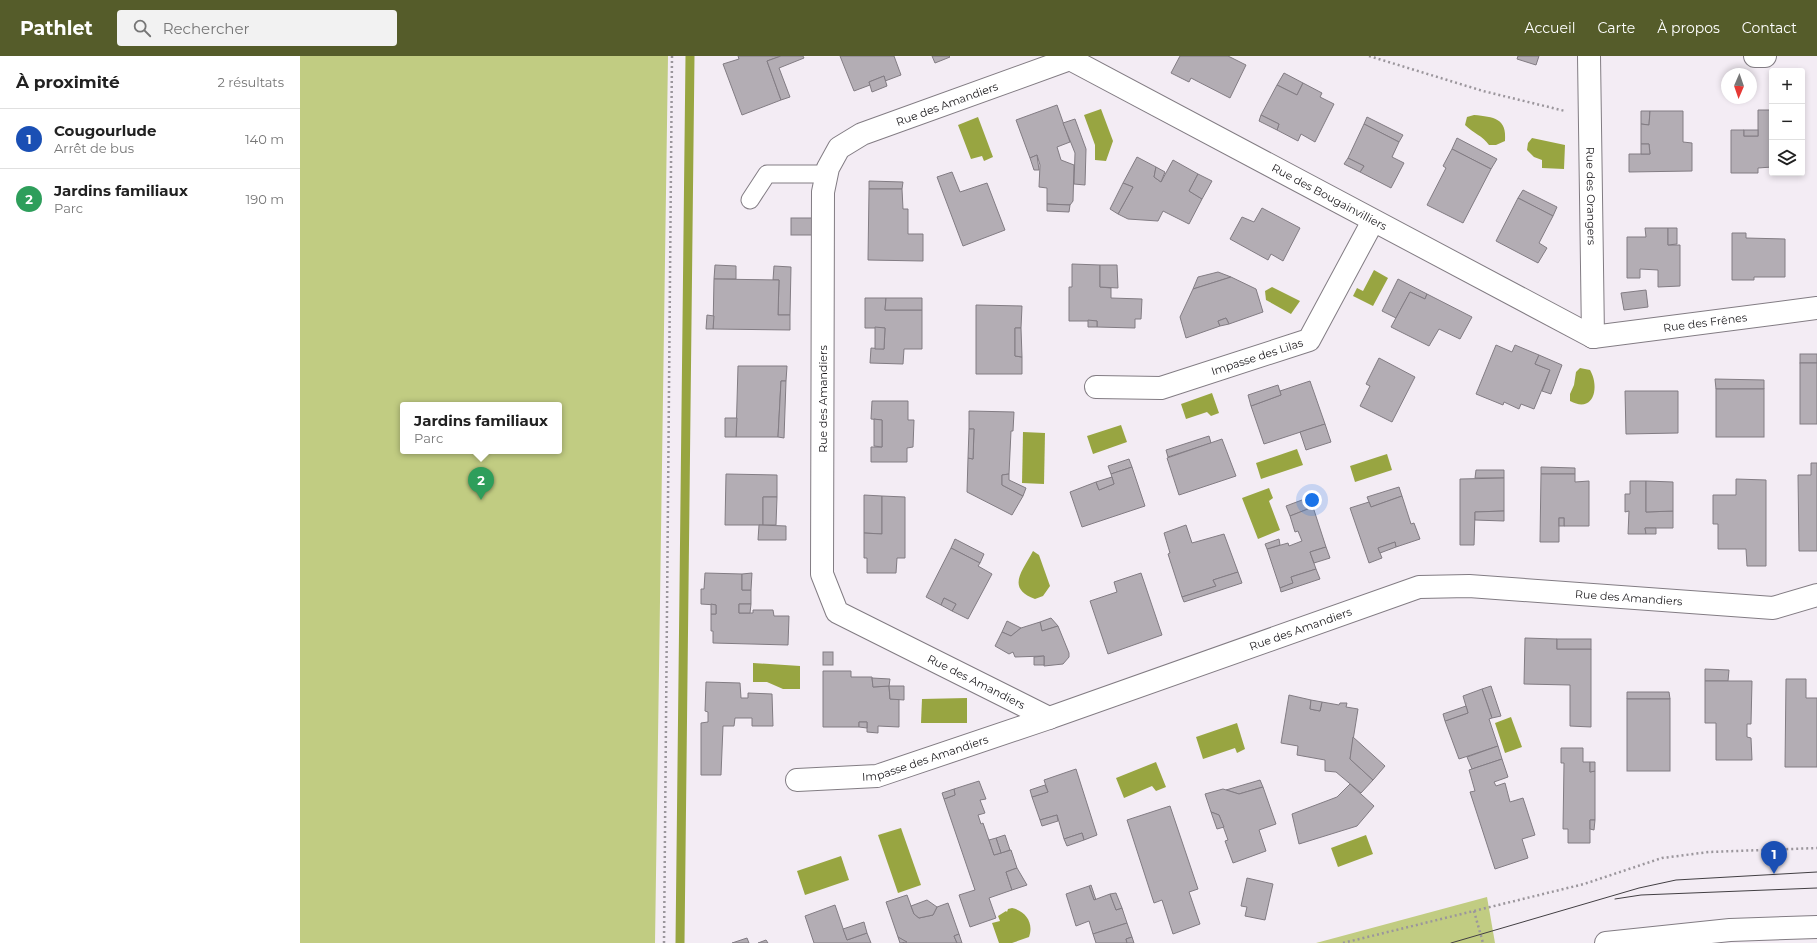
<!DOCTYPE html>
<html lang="fr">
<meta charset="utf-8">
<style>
body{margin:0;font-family:Montserrat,sans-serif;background:#f2f2f2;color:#222}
.controls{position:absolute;right:12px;top:12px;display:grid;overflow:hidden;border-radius:4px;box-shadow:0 2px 6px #0003}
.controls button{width:36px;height:36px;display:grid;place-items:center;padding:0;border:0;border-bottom:1px solid #e0e0e0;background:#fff;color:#222;font:20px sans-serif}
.compass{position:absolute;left:1421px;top:12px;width:36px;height:36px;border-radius:50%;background:#fff;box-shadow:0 2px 6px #0003;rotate:182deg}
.you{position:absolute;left:1012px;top:444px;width:14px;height:14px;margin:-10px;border:3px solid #fff;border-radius:50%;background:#1a73e8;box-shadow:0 0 0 6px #1a73e833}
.badge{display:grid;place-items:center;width:26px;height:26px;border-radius:50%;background:#555c2a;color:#fff;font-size:13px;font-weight:700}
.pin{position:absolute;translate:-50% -33px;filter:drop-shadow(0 1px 2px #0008)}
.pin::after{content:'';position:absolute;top:21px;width:14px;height:12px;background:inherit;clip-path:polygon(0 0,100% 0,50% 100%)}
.popup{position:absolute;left:100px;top:346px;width:162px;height:52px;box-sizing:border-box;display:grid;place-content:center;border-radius:4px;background:#fff;filter:drop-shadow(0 1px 3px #0005);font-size:13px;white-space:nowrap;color:#767676}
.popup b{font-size:15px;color:#222}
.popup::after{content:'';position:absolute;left:50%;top:100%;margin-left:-8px;border:8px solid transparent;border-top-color:#fff}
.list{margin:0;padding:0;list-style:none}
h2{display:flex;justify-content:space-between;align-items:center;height:52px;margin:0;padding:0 16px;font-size:17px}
h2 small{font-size:13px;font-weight:400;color:#767676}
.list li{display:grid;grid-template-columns:26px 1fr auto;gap:12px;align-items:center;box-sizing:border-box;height:60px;padding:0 16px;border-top:1px solid #e0e0e0}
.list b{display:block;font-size:15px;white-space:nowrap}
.list p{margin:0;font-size:13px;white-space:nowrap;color:#767676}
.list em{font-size:13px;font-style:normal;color:#767676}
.icon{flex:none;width:22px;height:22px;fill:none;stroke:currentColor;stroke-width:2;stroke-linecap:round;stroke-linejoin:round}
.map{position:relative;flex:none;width:1517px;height:887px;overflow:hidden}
header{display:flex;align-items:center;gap:24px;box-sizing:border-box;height:56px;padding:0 20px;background:#555c2a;color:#fff}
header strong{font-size:19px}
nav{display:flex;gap:22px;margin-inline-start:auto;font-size:14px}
.search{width:280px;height:36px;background:#f2f2f2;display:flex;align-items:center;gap:10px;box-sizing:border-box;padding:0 14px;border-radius:4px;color:#767676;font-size:15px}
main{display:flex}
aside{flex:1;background:#fff}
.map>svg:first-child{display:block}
</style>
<header>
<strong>Pathlet</strong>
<div class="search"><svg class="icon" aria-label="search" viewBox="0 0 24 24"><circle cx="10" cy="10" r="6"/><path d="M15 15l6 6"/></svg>Rechercher</div>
<nav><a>Accueil</a><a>Carte</a><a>À propos</a><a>Contact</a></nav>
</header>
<main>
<aside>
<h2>À proximité<small>2 résultats</small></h2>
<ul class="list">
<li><span class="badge" style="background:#1a4fb4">1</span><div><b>Cougourlude</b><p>Arrêt de bus</p></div><em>140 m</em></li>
<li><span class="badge" style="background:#2e9e5b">2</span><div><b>Jardins familiaux</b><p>Parc</p></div><em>190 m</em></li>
</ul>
</aside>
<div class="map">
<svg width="1517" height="887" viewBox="0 0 1517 887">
<rect width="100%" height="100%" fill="#f3ecf4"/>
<g fill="#c1cc82" fill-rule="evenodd">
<path d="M0 0H368L355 887H0ZM103 349H259V395H103Z"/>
<path d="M1187 841 1195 887H1016Z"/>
</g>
<g fill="#98a541">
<path d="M801 53 813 85 806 105 795 104V89L784 59Z"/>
<path d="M1174 59C1194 61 1207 62 1205 85L1196 89H1189C1183 80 1173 77 1165 69L1167 61Z"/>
<path d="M678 61 693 101 684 105 682 100 671 103 658 69Z"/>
<path d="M1232 82 1265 89 1264 113 1242 112V104L1234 101 1227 94 1228 87Z"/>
<path d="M1074 214 1088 222 1073 250 1053 240 1057 232 1063 235Z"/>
<path d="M972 231 1000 245 991 258 966 244 965 235Z"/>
<path d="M1280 312 1290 314C1300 331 1294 358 1270 345V338L1274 329 1276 316Z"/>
<path d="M912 337 919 357 911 360 907 356 886 363 881 348Z"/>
<path d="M821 369 827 386 793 398 787 380Z"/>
<path d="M723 376 745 377 744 428 722 427Z"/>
<path d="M997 393 1003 409 961 423 956 407Z"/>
<path d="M1087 398 1092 414 1055 426 1050 410Z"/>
<path d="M969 432 973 442 969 445 980 474 958 483 942 442Z"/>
<path d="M733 495 739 499 750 530 743 540 735 543C706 532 722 516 733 495Z"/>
<path d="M453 607 500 610V633H483L467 626H453Z"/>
<path d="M667 642V667H621L622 643Z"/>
<path d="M1211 661 1222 691 1205 697 1195 667Z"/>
<path d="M937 667 945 693 937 697 935 692 903 703 896 681Z"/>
<path d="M856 706 866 731 856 735 852 730 824 742 816 722Z"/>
<path d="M601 772 621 829 598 837 578 779Z"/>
<path d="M1066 779 1073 798 1038 811 1031 792Z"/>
<path d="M541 800 549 824 505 839 497 815Z"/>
<path d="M712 852C726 855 734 867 729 881L712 887H699L692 867 700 865 698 860 706 855 707 856 708 853Z"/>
</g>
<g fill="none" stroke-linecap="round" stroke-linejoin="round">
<path stroke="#98a541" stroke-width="9" d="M380 887 390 0"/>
</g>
<g fill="#b3adb4" stroke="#827c83">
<path d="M438 0H481L467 5 481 44 442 59 423 8 439 3Z"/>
<path d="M481 0H503L504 2 479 12 490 41 481 44 467 5Z"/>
<path d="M540 0H594L601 19 585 25 584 20 569 26 570 29 554 35Z"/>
<path d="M632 0H649L650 1 635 7Z"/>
<path d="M880 0H928L946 9 930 42 891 22 889 26 871 17Z"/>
<path d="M1218 0H1239L1236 9 1217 3Z"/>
<path d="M984 17 1003 27 997 39 977 29Z"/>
<path d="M584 20 587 30 572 36 569 26Z"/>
<path d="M1003 27 1022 37 1020 41 1034 48 1015 86 1001 78 998 85 977 74 979 68 961 59 977 29 997 39Z"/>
<path d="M757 49 770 86 757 91 761 104 774 109 773 145 770 149 747 148V132L739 131 740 109 737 99 730 102 716 64Z"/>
<path d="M1458 54H1472V111L1458 112V117H1431V74H1444V80H1458Z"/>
<path d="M1341 55H1350L1349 69 1341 68Z"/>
<path d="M1350 55H1383V86L1392 87V115L1329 116V98H1350L1349 88H1341V68L1349 69Z"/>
<path d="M961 59 979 68 977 74 959 65Z"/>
<path d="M1067 61 1103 79 1099 86 1064 68Z"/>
<path d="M775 63 786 93 785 129 774 128 775 97 763 67Z"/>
<path d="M1064 68 1099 86 1092 101 1104 107 1091 132 1060 116 1064 110 1048 102Z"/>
<rect x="1444" y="74" width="14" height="6"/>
<path d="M1157 82 1197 103 1191 113 1152 93Z"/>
<path d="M1341 88H1349L1350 98H1341Z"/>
<path d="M1152 93 1191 113 1163 167 1127 149 1146 112 1143 110Z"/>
<path d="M737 99 739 114H734L730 102Z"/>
<path d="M837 101 856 111 854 121 861 126 873 104 898 118 889 135 902 143 889 168 863 155 858 165 828 163 818 158 833 131 823 127Z"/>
<path d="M1048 102 1064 110 1060 116 1044 108Z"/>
<path d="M856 111 865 116 861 126 854 121Z"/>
<path d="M652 116 660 136 687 127 705 174 663 190 637 121Z"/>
<path d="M898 118 912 125 902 143 889 135Z"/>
<path d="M569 125 603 126 602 133H569Z"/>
<path d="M823 127 833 131 818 158 810 153Z"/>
<path d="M569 133H602L603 153H608V178H623V205L568 204Z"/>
<path d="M1223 134 1257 151 1253 160 1218 142Z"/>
<path d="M1218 142 1253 160 1239 187 1247 192 1238 207 1196 185Z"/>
<path d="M747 148 770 149 769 156 747 155Z"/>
<path d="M962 152 1000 172 983 205 971 198 968 204 930 183 942 161 954 166Z"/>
<rect x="491" y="162" width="21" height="17"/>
<path d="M1345 172H1368V189H1380V230L1358 231V214L1340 213V222H1327V181H1346Z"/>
<path d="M1368 172H1377V188L1368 189Z"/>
<path d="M1432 177H1446V182L1485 183V221H1454V224H1432Z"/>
<path d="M772 208 800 209V231L811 232V242L842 243 841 263H835V272L797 271V265H769V231H772Z"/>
<path d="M415 209 436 210V223H414Z"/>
<path d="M800 209H817L818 232 800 231Z"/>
<path d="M474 210 491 211 490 259H478L479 224H473Z"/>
<path d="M918 216 931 221 893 233 898 221Z"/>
<path d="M931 221 956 233 963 256 929 268 926 262 918 265 920 270 886 282 880 261 893 233Z"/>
<path d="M414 223 479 224 478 259H490V274L413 273Z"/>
<path d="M1098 223 1127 238 1125 243 1110 236 1096 262 1082 255Z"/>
<path d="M1346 234 1348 251 1324 254 1321 237Z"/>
<path d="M1110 236 1125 243 1127 238 1172 261 1160 283 1139 273 1129 290 1091 271Z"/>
<path d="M565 242H586L585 254H622V293H604L603 308 570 307 571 292 584 293 585 272H565Z"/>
<path d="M586 242H622V254H585Z"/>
<path d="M676 249 722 250 721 272H715V300L722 301V318H676Z"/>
<path d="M407 259 414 260 413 273H406Z"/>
<path d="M926 262 929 268 920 270 918 265Z"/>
<path d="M788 264 797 265V271H788Z"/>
<path d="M575 271 585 272 584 293H575Z"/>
<path d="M715 272H721L722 301 715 300Z"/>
<path d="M1196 289 1212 296 1215 289 1239 299 1235 308 1250 314 1234 353 1221 348 1219 353 1204 346 1203 349 1176 338Z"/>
<rect x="1500" y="298" width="17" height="9"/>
<path d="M1239 299 1262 309 1251 338 1242 335 1250 314 1235 308Z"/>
<path d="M1079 302 1115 321 1092 366 1060 350 1070 330 1066 328Z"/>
<rect x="1500" y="307" width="17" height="61"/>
<path d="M438 310H487L486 325H481L478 381H436Z"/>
<path d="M1415 323 1464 324V333H1416Z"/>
<path d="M481 325H486L484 382 478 381Z"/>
<path d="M1010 325 1025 368 964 388 951 350 981 339 980 335Z"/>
<path d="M978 329 981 339 951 350 948 339Z"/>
<rect x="1416" y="333" width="48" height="48"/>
<path d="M1325 335H1378V377L1326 378Z"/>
<path d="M572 345H608V364H614L613 391 607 392V406H571V391H582V364L571 363Z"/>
<path d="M669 355 714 356 713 375H711L709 418 702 419V429L723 440 712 459 667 436 668 402 673 403 674 373H669Z"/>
<path d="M425 362H437L436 381H425Z"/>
<path d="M574 363 582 364V391L574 390Z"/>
<path d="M1025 368 1031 386 1006 394 1000 376Z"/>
<path d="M669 373H674L673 403 668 402Z"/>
<path d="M909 380 911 387 868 401 866 394Z"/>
<path d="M922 383 936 420 879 439 867 402Z"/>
<path d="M829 403 832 411 811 418 808 410Z"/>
<path d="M1511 407H1517V495H1499L1498 419H1511Z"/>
<path d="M832 411 845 450 782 471 770 436 796 426 799 434 814 428 811 418Z"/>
<path d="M1241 411 1275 412V418H1241Z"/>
<path d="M1176 414H1204V422H1175Z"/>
<path d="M426 418 477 419V441H463V469H425Z"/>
<path d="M709 418V424L726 432 723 440 702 429V419Z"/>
<path d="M1241 418H1275V426L1289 425V470H1264V462H1259V486H1240Z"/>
<path d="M812 421 814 428 799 434 796 426Z"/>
<path d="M1204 422V455L1175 456 1174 489H1160V423Z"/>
<path d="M1436 423 1466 424V510H1447L1446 493H1418V468H1413V439H1436Z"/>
<path d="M1330 425H1346V456L1373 455V472H1345L1346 478H1328L1329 455 1325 456V438H1330Z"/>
<path d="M1346 425 1373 426V455L1346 456Z"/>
<path d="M1099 431 1102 440 1071 451 1067 441Z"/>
<path d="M564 439 582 440V478L564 477Z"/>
<path d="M582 440 605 441V502H597L596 517H567V502H564V477L582 478Z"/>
<path d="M1102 440 1111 468 1114 467 1120 483 1096 491 1095 486 1078 492 1082 502 1069 507 1050 452 1069 446 1071 451Z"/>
<path d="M463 441H477L476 469H463Z"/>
<path d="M1010 441 1013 451 990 460 986 450Z"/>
<path d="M1013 451 1026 491 1010 496 1016 513 991 521 993 527 980 532 967 493 988 487 989 490 1002 485 998 475 995 476 990 460Z"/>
<path d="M1204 455V465L1175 464V456Z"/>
<rect x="1259" y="462" width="5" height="8"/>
<path d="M459 469 486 470V484H458Z"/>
<path d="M886 469 892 487 924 478 938 516 913 524 916 530 882 541 868 498 870 497 864 477Z"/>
<path d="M1345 472H1356V478H1346Z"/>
<path d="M655 483 684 498 680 507 651 492Z"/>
<path d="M979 483 980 489 967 493 965 488Z"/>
<path d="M1095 486 1096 491 1080 497 1078 492Z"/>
<path d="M1026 491 1030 502 1014 507 1010 496Z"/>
<path d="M651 492 680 507 678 510 692 518 668 563 652 555 656 548 644 542 641 549 626 541Z"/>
<path d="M1016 513 1020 523 981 536 980 532 993 527 991 521Z"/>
<path d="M938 516 942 527 884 546 882 541 916 530 913 524Z"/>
<path d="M405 517 442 518V534H451V548H439V557H453V554H473L474 560H489L488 589 413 587V575H411V558H416V549L401 548V533H404Z"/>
<path d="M452 517 451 534H442V518Z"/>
<path d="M841 517 862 579 808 598 790 545 817 536 814 526Z"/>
<path d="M644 542 656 548 652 555 641 549Z"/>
<path d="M411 548 416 549V558H411Z"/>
<path d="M439 548H451L450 557H439Z"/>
<path d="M751 562 758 570 742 575 740 566Z"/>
<path d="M707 565 721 572 711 580 702 576Z"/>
<path d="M740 566 742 575 758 570 769 597V601L763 608 744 610V600L715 601 713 596 709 598 695 590 702 576 711 580 721 572Z"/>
<path d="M1225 582 1257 583V593H1291V671L1270 670V629L1224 628Z"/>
<rect x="1257" y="583" width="34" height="10"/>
<rect x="523" y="596" width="10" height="13"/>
<path d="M744 600V609H734V601Z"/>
<path d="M1405 613 1429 614 1428 625H1405Z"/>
<path d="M523 615H551V621H572L573 631 589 630 590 643H599V671L578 670V677L567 676V666H559V671H523Z"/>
<path d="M572 622 590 623 589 630 573 631Z"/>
<path d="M1486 623H1506V642H1517V711H1485Z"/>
<path d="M1405 625H1452L1451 668H1447V681L1451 682 1452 704H1416V667H1405Z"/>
<path d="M406 626 440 627 441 642H448V637L472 638 473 670H452V662H435L434 670H423L421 719H401V667L408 666V656L405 655Z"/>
<path d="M589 630H604V644L590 643Z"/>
<path d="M1191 630 1201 660 1192 662 1182 633Z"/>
<path d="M1182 633 1192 662 1189 663 1198 690 1159 703 1145 665 1168 657 1163 640Z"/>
<path d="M1327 636H1369L1370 643H1327Z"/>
<path d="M989 639 1011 644 1010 653 1020 655 1022 646 1039 649 1040 647H1047L1046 651 1058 653 1050 703 1073 724 1061 737 1036 716 1025 715V704L997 699 998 690 981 687Z"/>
<rect x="1327" y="643" width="43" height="72"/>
<path d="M1011 644 1022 646 1020 655 1010 653Z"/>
<path d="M1166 650 1168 657 1145 665 1143 658Z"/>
<path d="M559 666H567V672L559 671Z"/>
<path d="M1053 681 1085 710 1073 724 1050 703Z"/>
<path d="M1198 690 1202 703 1172 713 1167 701Z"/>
<path d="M1261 692H1283V706H1290V716L1295 715V764H1290V787H1268V773H1263L1264 707H1261Z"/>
<path d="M1202 703 1208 721 1194 726 1196 730 1205 727 1210 746 1223 742 1235 779 1222 783 1228 802 1195 813 1170 736 1175 735 1169 714Z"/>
<path d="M1290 706H1295V715L1290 716Z"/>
<path d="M776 713 797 779 784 784 782 777 764 783 757 759 740 764 732 741 748 736 744 724Z"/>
<path d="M960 724 963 731 939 738 926 734Z"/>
<path d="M679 725 686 743 680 744 685 757 678 759 681 768 683 767 694 799 711 794 717 812 706 816 712 834 689 842 696 862 670 871 659 839 675 834 644 743 655 739 654 733Z"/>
<path d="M1050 728 1074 750 1057 770 999 788 992 758 1037 741Z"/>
<path d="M745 729 748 736 732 741 730 734Z"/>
<path d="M963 731 976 768 959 774 966 795 933 807 925 785 928 784 919 759 911 756 905 738 923 733 939 738Z"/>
<path d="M654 733 655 739 644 743 642 737Z"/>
<path d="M870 750 898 833 889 836 900 868 873 878 862 844 854 847 827 764Z"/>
<path d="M911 756 919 759 924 771 917 773Z"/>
<path d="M757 759 758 765 742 770 740 764Z"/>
<path d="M1290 764H1295L1294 774 1290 773Z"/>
<path d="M782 777 784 784 767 790 764 783Z"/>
<path d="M705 779 710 794 701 797 696 782Z"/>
<path d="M696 782 701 797 694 799 689 784Z"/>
<path d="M717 812 727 829 712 834 706 816Z"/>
<path d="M947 822 973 828 965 864 945 860 947 851 941 850Z"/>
<path d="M791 829 796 844H794L789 830Z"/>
<path d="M789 830 794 844 810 838 816 854 822 852 827 867 793 878 789 865 776 870 766 838Z"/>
<path d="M816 837 822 852 816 854 810 838Z"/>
<path d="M607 839 614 858 619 862 633 859 637 851 648 847 659 878 654 880 657 887H607L598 881 586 846Z"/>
<path d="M627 844 637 851 633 859 619 862 614 858 611 850Z"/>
<path d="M535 849 547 884 567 877 571 887H514L505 860Z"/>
<path d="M564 866 567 877 547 884 543 873Z"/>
<path d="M827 867 832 881 826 883 827 887H796L793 878Z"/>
<path d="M659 878 662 887H657L654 880Z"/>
<path d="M598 881 607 886 600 887Z"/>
<path d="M832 881 834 887H827L826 883Z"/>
<path d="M447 882 449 887H432Z"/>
<path d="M466 884 468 887H458Z"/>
</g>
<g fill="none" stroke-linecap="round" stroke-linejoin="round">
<defs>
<path id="service" d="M450 144 467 118H527"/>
<g id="minor">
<path id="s1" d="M769 0 770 3 1293 281"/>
<path id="s2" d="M1289 0 1293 281"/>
<path d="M1455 0H1465"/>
<path id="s3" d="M770 3 562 78 539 92 528 112 523 136 522 518 537 556 749 662 1119 531 1169 530 1473 552 1517 539"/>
<path id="s4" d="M1293 281 1517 252"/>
<path id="s5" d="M796 331 861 332 1009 284 1073 165"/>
<path id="s6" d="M497 724 577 720 749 662"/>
</g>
<path id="secondary" d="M1306 887 1430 874 1517 871"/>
</defs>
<use href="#service" stroke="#827c83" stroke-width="19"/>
<use href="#minor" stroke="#827c83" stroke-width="24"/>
<use href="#secondary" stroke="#827c83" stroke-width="24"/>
<g stroke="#9b969c" stroke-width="2.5" stroke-dasharray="2 3" stroke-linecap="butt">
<path d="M1069 0 1183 35 1265 55"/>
<path d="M1174 855 1183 887"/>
<path d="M364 887 372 0"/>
<path d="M1043 887 1284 828 1362 802 1409 796 1517 792"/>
</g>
<use href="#service" stroke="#fff" stroke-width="17"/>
<use href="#minor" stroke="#fff" stroke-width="22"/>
<use href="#secondary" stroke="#fff" stroke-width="22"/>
<g stroke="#423f43" stroke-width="1">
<path d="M1315 843 1341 839 1517 832"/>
<path d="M1151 887 1339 832 1376 824 1517 816"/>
</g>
</g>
<g text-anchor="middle" stroke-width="3" stroke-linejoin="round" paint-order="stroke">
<g font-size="11" fill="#1c1a1d" stroke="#fff">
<text transform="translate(647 48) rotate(-20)" y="4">Rue des Amandiers</text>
<text dy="4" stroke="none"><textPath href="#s2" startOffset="140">Rue des Orangers</textPath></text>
<text dy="4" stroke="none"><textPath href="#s1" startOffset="297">Rue des Bougainvilliers</textPath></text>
<text dy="4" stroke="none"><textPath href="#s4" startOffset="113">Rue des Frênes</textPath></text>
<text dy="4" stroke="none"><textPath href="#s5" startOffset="166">Impasse des Lilas</textPath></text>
<text transform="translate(523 343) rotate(-90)" y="4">Rue des Amandiers</text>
<text dy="4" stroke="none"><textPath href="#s3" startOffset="1558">Rue des Amandiers</textPath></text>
<text dy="4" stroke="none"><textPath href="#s3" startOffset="1222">Rue des Amandiers</textPath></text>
<text dy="4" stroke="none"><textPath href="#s3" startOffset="874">Rue des Amandiers</textPath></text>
<text dy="4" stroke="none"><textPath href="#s6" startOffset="131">Impasse des Amandiers</textPath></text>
</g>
</g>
</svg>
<div class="controls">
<button>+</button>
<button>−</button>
<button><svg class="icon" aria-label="layers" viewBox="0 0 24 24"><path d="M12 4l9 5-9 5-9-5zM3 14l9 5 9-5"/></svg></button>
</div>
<svg class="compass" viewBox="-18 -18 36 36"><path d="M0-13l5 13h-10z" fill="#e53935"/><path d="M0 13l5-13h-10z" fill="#767676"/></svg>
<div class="you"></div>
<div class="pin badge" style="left:1474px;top:818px;background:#1a4fb4">1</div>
<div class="pin badge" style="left:181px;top:444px;background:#2e9e5b">2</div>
<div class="popup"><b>Jardins familiaux</b>Parc</div>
</div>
</main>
